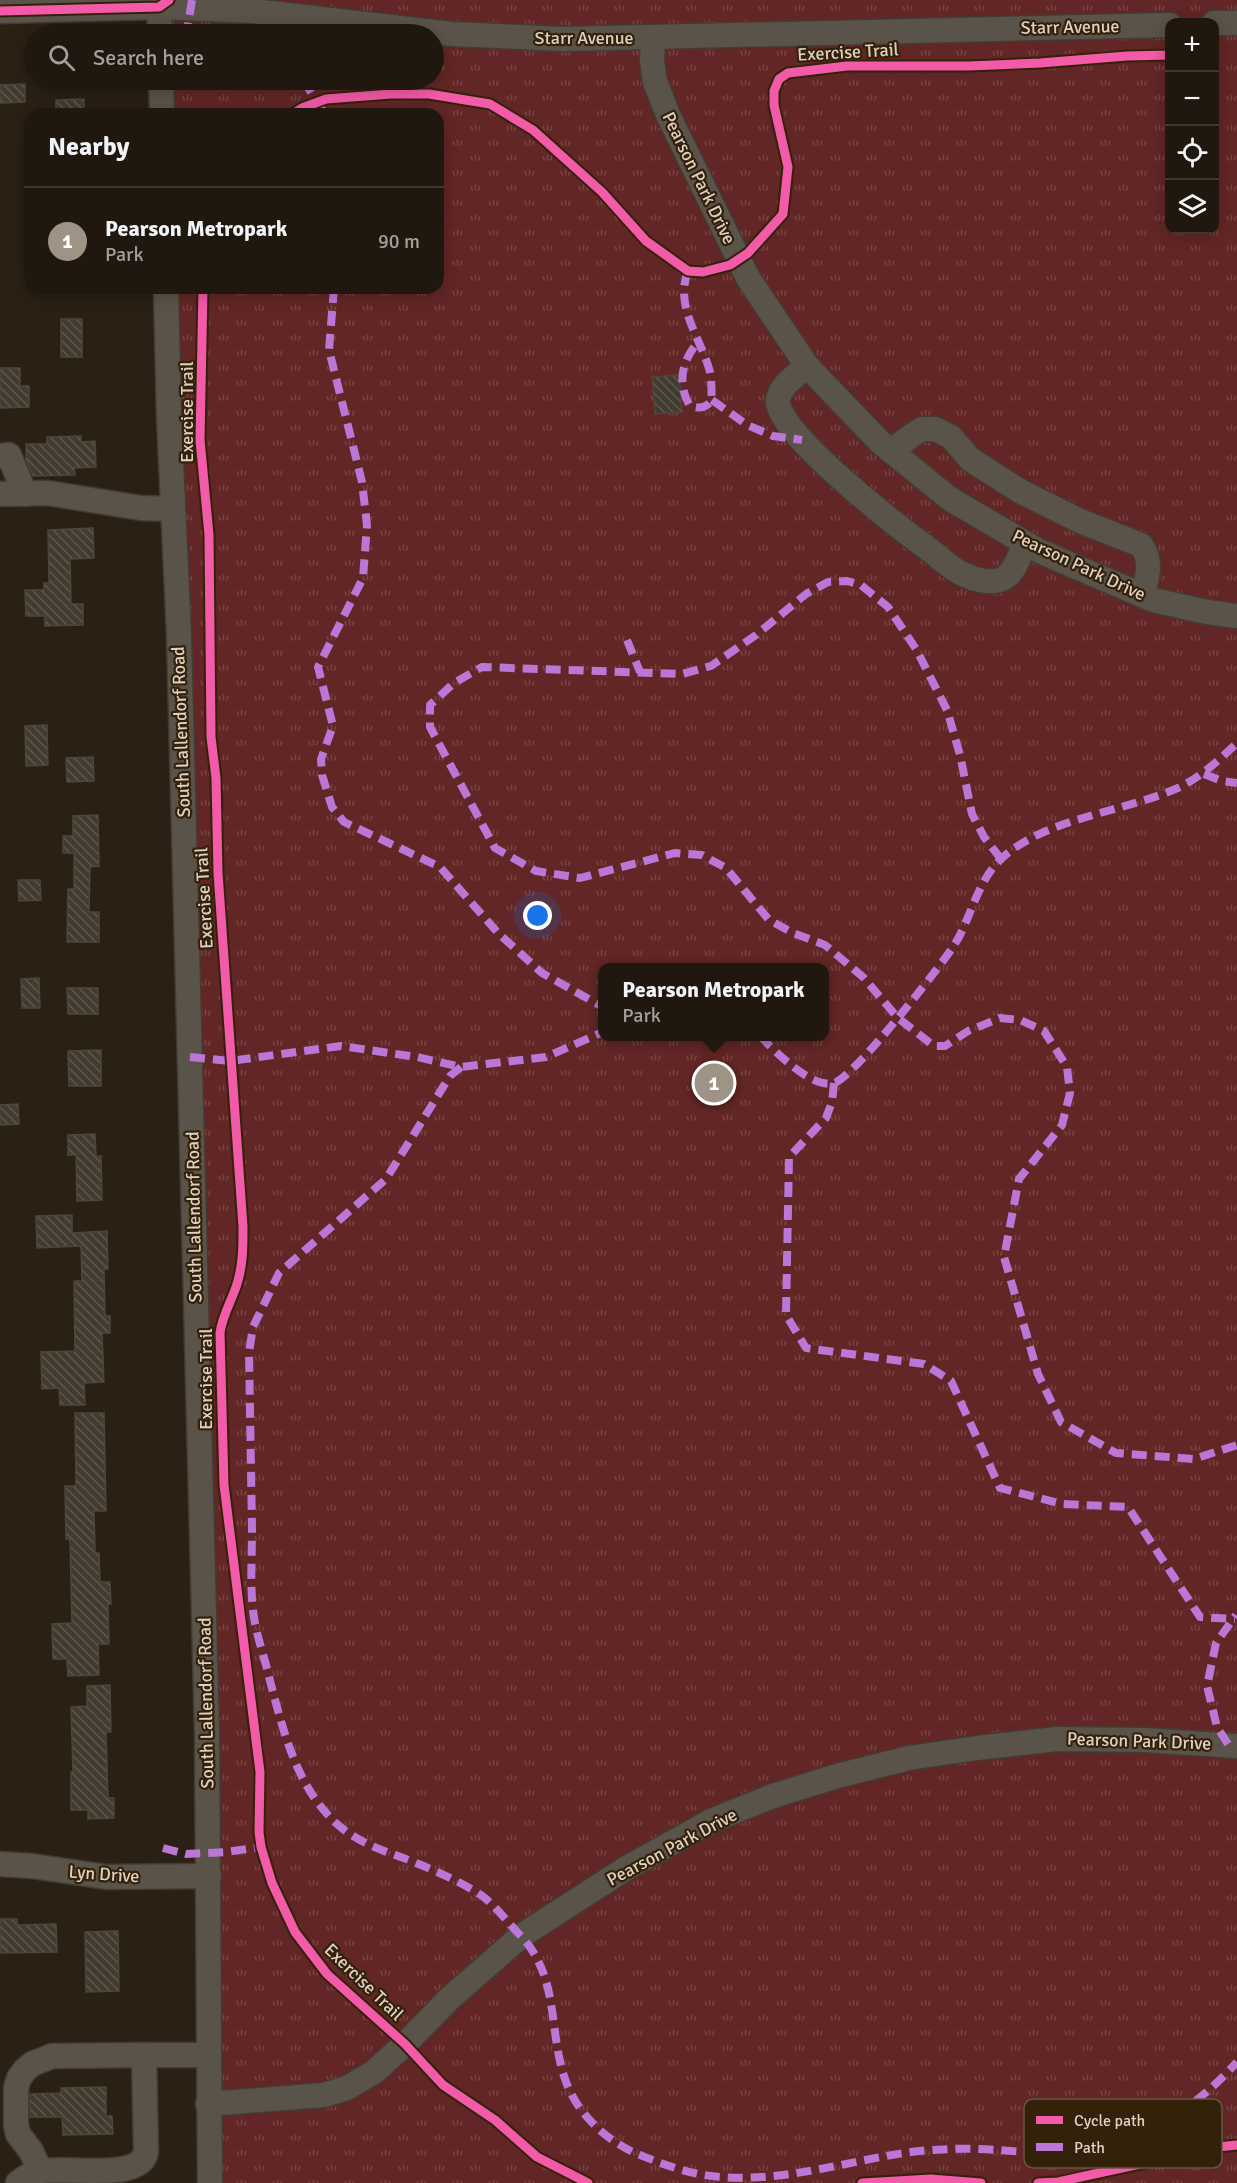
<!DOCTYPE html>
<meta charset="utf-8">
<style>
body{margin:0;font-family:Signika,sans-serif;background:#2d251d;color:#f1f3f6}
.controls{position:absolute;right:18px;top:18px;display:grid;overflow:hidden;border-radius:12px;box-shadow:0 3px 15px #0003}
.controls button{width:54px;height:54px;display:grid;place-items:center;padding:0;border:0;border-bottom:2px solid #3d372f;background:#20180f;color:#f1f3f6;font:30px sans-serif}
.you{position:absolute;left:538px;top:916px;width:21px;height:21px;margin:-15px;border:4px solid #fff;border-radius:50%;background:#1a73e8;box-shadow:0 0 0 9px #1a73e833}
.badge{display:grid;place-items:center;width:39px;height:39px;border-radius:50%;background:#9f9386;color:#fff;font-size:20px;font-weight:700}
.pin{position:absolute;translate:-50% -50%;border:3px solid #fff;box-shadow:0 2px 6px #0006}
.popup{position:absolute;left:598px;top:963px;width:231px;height:78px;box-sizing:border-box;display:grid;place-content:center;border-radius:12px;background:#20180f;filter:drop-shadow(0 2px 4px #0005);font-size:20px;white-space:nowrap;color:#a2a09e}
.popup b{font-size:22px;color:#f1f3f6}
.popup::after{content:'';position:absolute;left:50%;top:100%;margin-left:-12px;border:12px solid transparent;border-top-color:#20180f}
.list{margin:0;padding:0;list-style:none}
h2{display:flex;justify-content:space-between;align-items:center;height:78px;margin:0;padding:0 24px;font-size:26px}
h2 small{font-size:20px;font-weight:400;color:#a2a09e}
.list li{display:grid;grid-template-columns:39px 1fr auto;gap:18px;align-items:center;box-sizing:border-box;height:108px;padding:0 24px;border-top:2px solid #3d372f}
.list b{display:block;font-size:22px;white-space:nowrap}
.list p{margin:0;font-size:20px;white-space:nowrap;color:#a2a09e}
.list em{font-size:20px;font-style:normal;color:#a2a09e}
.icon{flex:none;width:33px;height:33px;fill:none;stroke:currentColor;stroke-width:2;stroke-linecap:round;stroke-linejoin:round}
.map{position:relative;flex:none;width:1237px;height:2183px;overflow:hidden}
.search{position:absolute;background:#20180f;box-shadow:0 3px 15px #0003;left:24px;top:24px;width:420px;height:66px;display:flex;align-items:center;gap:15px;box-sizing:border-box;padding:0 21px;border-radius:33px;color:#a2a09e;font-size:22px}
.panel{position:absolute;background:#20180f;box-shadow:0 3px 15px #0003;left:24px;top:108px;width:420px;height:186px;border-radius:18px}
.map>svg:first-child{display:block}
</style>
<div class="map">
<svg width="1237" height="2183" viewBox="0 0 1237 2183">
<defs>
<pattern id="park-tufts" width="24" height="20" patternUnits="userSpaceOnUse" patternTransform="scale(1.5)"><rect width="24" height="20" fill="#612625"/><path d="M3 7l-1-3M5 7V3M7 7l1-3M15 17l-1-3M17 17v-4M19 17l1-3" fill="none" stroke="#774443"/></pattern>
<pattern id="building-back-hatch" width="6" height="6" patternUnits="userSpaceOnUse" patternTransform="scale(1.5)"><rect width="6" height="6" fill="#423c30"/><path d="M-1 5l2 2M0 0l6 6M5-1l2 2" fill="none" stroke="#5d574c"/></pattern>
</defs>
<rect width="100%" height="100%" fill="#2a2014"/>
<path fill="url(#park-tufts)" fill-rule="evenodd" d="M159 0H1237V2183H210L166 288H438V114H162L161 80H434V34H160ZM1170 22H1214V230H1170ZM603 968H825V1036H603Z"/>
<g fill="url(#building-back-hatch)" stroke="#4d463b" stroke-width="1.5">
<path d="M25 84V102L0 103V85Z"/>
<path d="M84 99V114H56V100Z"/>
<rect x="61" y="319" width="21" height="38"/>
<path d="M0 368H20V386H29V407L0 408Z"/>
<path d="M679 375 682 412 655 414 652 377Z"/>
<path d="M81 436V442L95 441 96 467 74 468 75 475 33 476 26 459V444H47V437Z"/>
<path d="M93 528 94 558 70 559 71 604H83V625L45 626V616H26L25 590H44V583H49L48 530Z"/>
<path d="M47 725 48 765 26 766 25 726Z"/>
<path d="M93 757 94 781 67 782 66 758Z"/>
<path d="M98 815 99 866 90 867 89 912H99V942H67L68 889H74V853H63V836H73V816Z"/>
<path d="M18 880H40L41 900 19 901Z"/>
<path d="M39 978 40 1008H22L21 979Z"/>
<path d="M67 988H98V1014H68Z"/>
<path d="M101 1050V1086H69L68 1051Z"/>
<path d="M18 1104 19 1124 0 1125V1105Z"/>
<path d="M95 1134 96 1157 101 1156 102 1200 77 1201 76 1155H68V1135Z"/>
<path d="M72 1215V1233L107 1231 108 1269H104L105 1316H110V1333H102L104 1382 84 1383 85 1405H60L59 1388 42 1389 41 1352 75 1351 74 1281H82L81 1246 37 1248 36 1216Z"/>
<path d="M75 1413H104L106 1511H94L95 1553H99L100 1582H110L111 1604H108L109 1644H98L99 1675 68 1676 67 1659H53L52 1624 72 1623 70 1539H66L65 1486H76Z"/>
<path d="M110 1685 111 1732H106L108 1798H114V1818L88 1819V1810H71V1772H73L71 1707 87 1706V1686Z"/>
<path d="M0 1919H17V1925L56 1924 57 1952 0 1953Z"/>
<path d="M118 1931 119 1991 86 1992 85 1932Z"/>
<path d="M106 2087V2116H112L113 2134 63 2135 62 2117H30V2094L61 2093V2088Z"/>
</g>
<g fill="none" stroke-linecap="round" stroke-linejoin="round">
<defs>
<g id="minor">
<path d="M159 0 160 34"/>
<path d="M0 11 159 7 253 11 452 34 563 39 1170 25"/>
<path d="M1214 23H1237"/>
<path d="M653 38 652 60 655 82 669 117 748 278 807 366 880 442 950 499 1039 551 1153 600 1207 612 1237 616"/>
<path d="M161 80 162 114"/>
<path d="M166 288 169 417 179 634 207 1732 210 2183"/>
<path d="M807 366C797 375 780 385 778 400 775 433 906 533 935 554 944 561 954 571 965 575 975 580 989 583 1000 580 1014 576 1020 554 1025 543"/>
<path d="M891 451 911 436 922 429H935L951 437 971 460 1020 491 1080 521 1141 545C1153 561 1147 577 1143 595"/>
<path d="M0 456 9 455 25 494"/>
<path d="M0 494 48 493 141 508 173 509"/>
<path d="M0 1864 32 1866 107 1877 209 1876"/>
<path d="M208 2104 324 2095 347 2088 374 2072 405 2044 449 1999 521 1936 625 1869 711 1821 773 1796 837 1776 909 1758 977 1748 1057 1739 1145 1740 1237 1746"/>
<path d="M40 2171 31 2151 18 2134 16 2126V2088L19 2078 25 2070 32 2064 52 2056 144 2055"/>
<path d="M18 2183C24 2178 30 2174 38 2172 62 2165 140 2183 146 2152L144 2055H208"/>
</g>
</defs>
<use href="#minor" stroke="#443b32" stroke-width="27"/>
<use href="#minor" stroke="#5a534a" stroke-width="24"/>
<g stroke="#ba77d6" stroke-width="8" stroke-dasharray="15 8" stroke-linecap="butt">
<path d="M192 0 187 31 195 34"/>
<path d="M303 80 325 114"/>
<path d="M688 271C674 307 701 338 710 372 712 381 711 391 712 400 706 408 700 409 690 406 677 384 681 362 698 342"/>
<path d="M334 288 329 350 362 482 367 525 363 578 318 667 333 726 321 759 322 775 332 807 344 822 440 867 498 933 542 973 603 1007"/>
<path d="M712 400 747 425 773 436 802 440"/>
<path d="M627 640 640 672"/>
<path d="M1204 774 1222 781 1237 783"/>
<path d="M1001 859 984 837 972 814 960 755 947 710 916 649 888 607 861 585 847 581 828 582 806 594 756 635 711 666 682 674 482 667 454 683 430 705V727L495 848 536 871 580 878 675 853 702 855 726 868 769 920 793 933 825 945 863 977 898 1018 934 1046H945L968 1031 1000 1018 1020 1020 1044 1031 1067 1067 1070 1093 1062 1125 1019 1179 1004 1257 1038 1374 1061 1422 1116 1453 1194 1459 1237 1445"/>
<path d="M760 1036C775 1051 811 1089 834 1083 853 1078 939 968 953 947 971 920 976 883 1000 860 1043 818 1126 812 1180 787 1202 776 1219 760 1237 743"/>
<path d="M190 1057 230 1061 341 1046 417 1057 461 1067 546 1057 603 1032"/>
<path d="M461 1067 450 1076 386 1179 279 1273 253 1327 249 1352C250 1411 251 1470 252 1529 252 1556 250 1584 253 1610 255 1631 263 1652 268 1673 282 1726 295 1786 337 1824 362 1846 387 1851 416 1863 436 1871 463 1883 481 1895 495 1905 508 1923 520 1935 560 1977 548 2030 565 2079 576 2112 604 2139 635 2153 662 2164 691 2175 720 2177 786 2182 847 2161 911 2152 924 2150 938 2150 951 2149 994 2147 1039 2156 1080 2153 1137 2149 1200 2104 1237 2062"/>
<path d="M834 1083 832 1102 826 1118 789 1157 786 1315 806 1348 924 1364 951 1381 1000 1488 1062 1504 1128 1507 1200 1617 1235 1619"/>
<path d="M1228 1744 1217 1727 1207 1686 1216 1643 1236 1615"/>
<path d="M163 1848 186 1854 226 1852 261 1847"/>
</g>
<defs>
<g id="cycleway">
<path d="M0 11 159 7 169 0"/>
<path d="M293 114 302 108 326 99 391 94H429L490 104 533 130 602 192 646 241 688 271 703 272 730 265 748 253 783 214 788 167 774 105V91L779 79 788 73 847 66H969L1040 63 1127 56 1170 55"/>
<path d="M203 288 200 440 209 535 211 737 216 778 218 873 243 1227C243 1247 243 1265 237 1284 232 1300 222 1316 220 1333L224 1485 260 1772 259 1832 261 1847 272 1883 295 1932 327 1974 405 2044 443 2085 495 2120 537 2157 588 2183"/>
<path d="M862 2183 931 2179 981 2183"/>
<path d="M1038 2183 1058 2182 1218 2147 1237 2145"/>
</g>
</defs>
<use href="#cycleway" stroke="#34210a" stroke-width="13"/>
<use href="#cycleway" stroke="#f35aa7" stroke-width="9"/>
</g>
<g text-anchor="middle" stroke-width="4.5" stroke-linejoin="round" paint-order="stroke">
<g font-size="18" fill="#ded1c4" stroke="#34210a">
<text transform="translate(1070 27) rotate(-1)" y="6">Starr Avenue</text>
<text x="584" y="44">Starr Avenue</text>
<text transform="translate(848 52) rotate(-3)" y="6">Exercise Trail</text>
<text transform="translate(699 178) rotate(64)" y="6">Pearson Park Drive</text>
<text transform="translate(187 412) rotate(-90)" y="6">Exercise Trail</text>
<text transform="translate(1079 565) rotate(25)" y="6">Pearson Park Drive</text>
<text transform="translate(181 732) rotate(-92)" y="6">South Lallendorf Road</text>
<text transform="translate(204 898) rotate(-93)" y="6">Exercise Trail</text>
<text transform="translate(194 1217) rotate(-91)" y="6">South Lallendorf Road</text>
<text transform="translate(206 1379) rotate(-90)" y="6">Exercise Trail</text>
<text transform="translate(206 1703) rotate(-91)" y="6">South Lallendorf Road</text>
<text transform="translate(1139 1741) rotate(2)" y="6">Pearson Park Drive</text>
<text transform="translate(672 1847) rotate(-28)" y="6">Pearson Park Drive</text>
<text transform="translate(104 1874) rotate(4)" y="6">Lyn Drive</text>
<text transform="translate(364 1982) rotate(44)" y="6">Exercise Trail</text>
</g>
</g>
<rect x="1024" y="2099" width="198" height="69" rx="9" fill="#34210a" stroke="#675642" stroke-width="1.5"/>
<rect x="1036" y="2116" width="27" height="8" fill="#f35aa7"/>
<rect x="1036" y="2143" width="27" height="8" fill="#ba77d6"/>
<g font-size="16" fill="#ded1c4">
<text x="1074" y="2126">Cycle path</text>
<text x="1074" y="2153">Path</text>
</g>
</svg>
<div class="controls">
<button>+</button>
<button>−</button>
<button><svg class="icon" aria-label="locate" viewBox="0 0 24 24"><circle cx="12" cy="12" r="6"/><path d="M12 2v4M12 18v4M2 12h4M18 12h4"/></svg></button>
<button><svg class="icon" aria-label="layers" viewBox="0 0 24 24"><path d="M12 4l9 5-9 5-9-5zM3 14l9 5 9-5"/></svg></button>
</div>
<div class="you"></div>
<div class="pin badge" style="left:714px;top:1083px">1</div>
<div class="popup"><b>Pearson Metropark</b>Park</div>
<div class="search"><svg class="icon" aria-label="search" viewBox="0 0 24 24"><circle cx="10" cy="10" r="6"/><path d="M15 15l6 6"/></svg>Search here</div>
<section class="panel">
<h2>Nearby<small></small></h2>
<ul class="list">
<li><span class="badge">1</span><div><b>Pearson Metropark</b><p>Park</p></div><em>90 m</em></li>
</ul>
</section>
</div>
